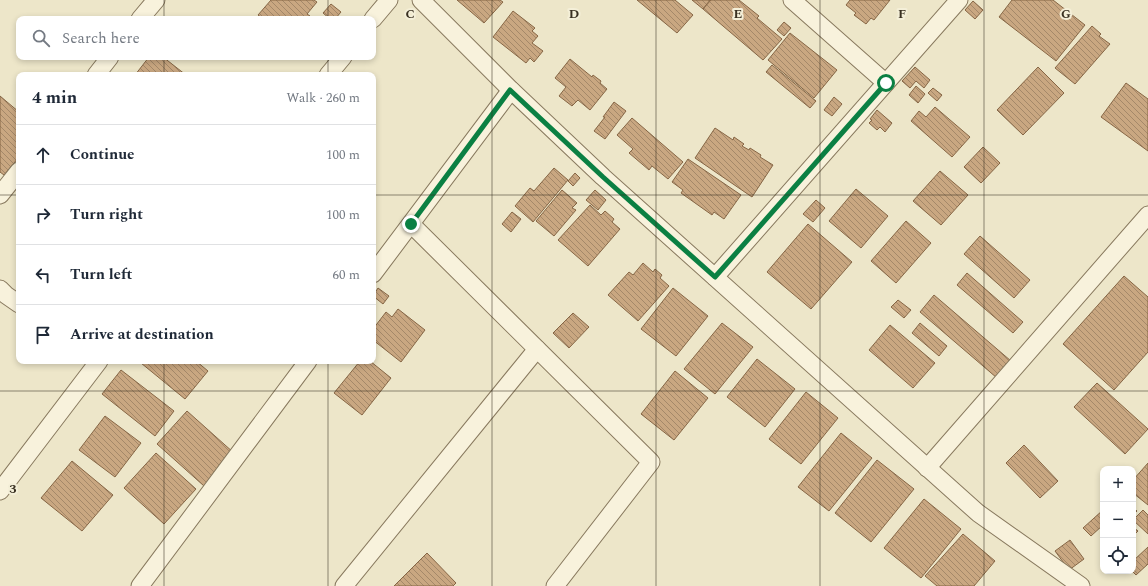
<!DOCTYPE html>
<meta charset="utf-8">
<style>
body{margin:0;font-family:Spectral,serif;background:#f2f2f3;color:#1f2937}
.controls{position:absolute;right:12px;bottom:12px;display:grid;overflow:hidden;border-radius:8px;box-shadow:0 2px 6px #0003}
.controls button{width:36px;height:36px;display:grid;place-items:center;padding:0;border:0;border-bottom:1px solid #e0e1e3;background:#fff;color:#1f2937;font:20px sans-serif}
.stop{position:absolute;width:12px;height:12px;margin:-9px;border:3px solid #0b8043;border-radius:50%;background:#fff}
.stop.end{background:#0b8043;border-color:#fff;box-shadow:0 1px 4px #0008}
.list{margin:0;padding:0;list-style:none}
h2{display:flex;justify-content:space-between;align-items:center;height:52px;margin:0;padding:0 16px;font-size:17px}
h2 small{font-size:13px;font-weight:400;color:#747a83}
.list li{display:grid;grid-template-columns:26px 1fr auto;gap:12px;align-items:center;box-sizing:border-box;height:60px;padding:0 16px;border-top:1px solid #e0e1e3}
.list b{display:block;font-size:15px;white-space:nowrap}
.list em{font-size:13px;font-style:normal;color:#747a83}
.icon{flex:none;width:22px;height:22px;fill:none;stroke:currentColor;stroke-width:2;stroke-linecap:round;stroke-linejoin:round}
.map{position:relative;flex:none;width:1148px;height:586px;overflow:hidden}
.search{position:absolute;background:#fff;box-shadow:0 2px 6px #0003;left:16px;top:16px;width:360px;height:44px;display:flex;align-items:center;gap:10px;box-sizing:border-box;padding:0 14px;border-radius:8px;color:#747a83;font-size:15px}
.panel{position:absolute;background:#fff;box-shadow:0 2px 6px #0003;left:16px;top:72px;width:360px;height:292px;border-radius:8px}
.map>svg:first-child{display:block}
</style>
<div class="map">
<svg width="1148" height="586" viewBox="0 0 1148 586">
<defs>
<pattern id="building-back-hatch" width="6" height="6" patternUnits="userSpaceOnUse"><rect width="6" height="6" fill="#c9a781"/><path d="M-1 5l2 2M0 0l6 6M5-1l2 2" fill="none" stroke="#a48869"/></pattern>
</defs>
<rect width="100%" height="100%" fill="#ede6c9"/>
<g fill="url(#building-back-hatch)" stroke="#866645">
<path d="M271 0H314L317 2 307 14 310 16 308 19H263L258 15Z"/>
<path d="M457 0H500L503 2 484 23Z"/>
<path d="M637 0H675L693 15 677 33Z"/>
<path d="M692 0H710L703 9Z"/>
<path d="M711 0H739L759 16 757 18 782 39 763 60 703 9Z"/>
<path d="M850 0H890L874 20 871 18 866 24 854 15 856 13 846 5Z"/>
<path d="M1012 0H1053L1085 25 1056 61 999 17Z"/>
<path d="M973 1 983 10 975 19 965 10Z"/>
<path d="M331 4 341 12 335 19H330L323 13Z"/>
<path d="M513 11 535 28 532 31 538 36 532 43 543 51 534 62 530 58 526 63 493 37Z"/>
<path d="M784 22 791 28 784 36 777 30Z"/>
<path d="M1092 26 1101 34 1099 36 1110 44 1075 84 1055 68Z"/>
<path d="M790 33 837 70 814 98 768 60Z"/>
<path d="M149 57H163L186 75H135Z"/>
<path d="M570 59 592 77 593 75 601 81 600 83 607 89 590 110 578 100 572 106 559 96 566 87 555 78Z"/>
<path d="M772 65 816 101 810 108 766 72Z"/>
<path d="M915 67 930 80 924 88 916 81 910 88 902 81Z"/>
<path d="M1038 67 1064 93 1023 135 997 110Z"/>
<path d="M1126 83 1148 99V151L1101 117Z"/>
<path d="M916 86 925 94 918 103 909 95Z"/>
<path d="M933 88 942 95 937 101 928 93Z"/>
<path d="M0 96 19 112V157L4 175 0 172Z"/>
<path d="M834 97 842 104 832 116 824 110Z"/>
<path d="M614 102 626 111 605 139 594 131 605 117H603Z"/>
<path d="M935 107 970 137 952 157 911 121 919 111 926 117Z"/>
<path d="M877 110 892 123 885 132 880 127 877 130 869 123 872 120 870 119Z"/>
<path d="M632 118 683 162 668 179 652 166 649 170 629 153 633 149 617 135Z"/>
<path d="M715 128 733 140 734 137 744 144 742 146 749 150 750 148 761 155 760 157 773 165 752 197 695 158Z"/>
<path d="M983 147 1000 163 981 183 964 167Z"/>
<path d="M688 159 741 195 724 219 714 212 712 215 681 193 683 190 672 182Z"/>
<path d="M554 168 568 180 533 222 515 206 530 188 534 191Z"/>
<path d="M940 171 968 195 941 225 913 201Z"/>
<path d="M575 173 580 178 573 186 568 181Z"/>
<path d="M856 189 888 216 861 248 829 221Z"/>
<path d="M562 190 577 203 572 208 576 210 554 236 536 221Z"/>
<path d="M595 190 606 200 598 210 586 200Z"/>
<path d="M816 200 825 208 813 222 803 214Z"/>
<path d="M590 205 601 215 605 211 614 219 612 222 620 229 588 266 558 240Z"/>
<path d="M512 212 521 219 511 232 502 224Z"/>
<path d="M906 221 931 243 896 283 871 261Z"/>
<path d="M808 224 852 262 811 309 767 272Z"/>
<path d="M980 236 1030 280 1014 298 964 254Z"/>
<path d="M643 263 653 272 655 269 662 275 660 278 669 286 638 321 608 295 629 272 633 275Z"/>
<path d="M967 273 1023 322 1013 333 957 285Z"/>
<path d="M1124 276 1148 297V352L1114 390 1063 344Z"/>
<path d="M378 288 389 296 383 304 373 296Z"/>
<path d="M673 288 708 316 676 356 641 329Z"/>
<path d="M934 295 1011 361 997 378 920 312Z"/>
<path d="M898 300 911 310 904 318 891 307Z"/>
<path d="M398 309 425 330 401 362 373 340V329L386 312 392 317Z"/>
<path d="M573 313 589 327 569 348 553 333Z"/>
<path d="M722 323 753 347 715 394 684 369Z"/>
<path d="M920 323 947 346 939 356 912 333Z"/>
<path d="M890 325 935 363 913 388 869 350Z"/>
<path d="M757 359 795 389 765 427 727 397Z"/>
<path d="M142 361H196L208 371 185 399 141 363Z"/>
<path d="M360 361H370L391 378 362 415 334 393Z"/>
<path d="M121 370 174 411 155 436 102 394Z"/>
<path d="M675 371 708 398 674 440 641 414Z"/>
<path d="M1097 383 1148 429 1125 454 1074 407Z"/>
<path d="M806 392 838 418 801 464 769 439Z"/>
<path d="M187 411 234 453 204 486 157 444Z"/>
<path d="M105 416 141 443 115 477 79 450Z"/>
<path d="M841 433 872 458 829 511 798 487Z"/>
<path d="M1024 445 1058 481 1040 498 1006 463Z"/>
<path d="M156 453 196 489 164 524 124 488Z"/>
<path d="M877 460 914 489 871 542 835 513Z"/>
<path d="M72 461 113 495 82 531 41 498Z"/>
<path d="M1148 463V505L1133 493V480Z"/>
<path d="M924 499 961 529 921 578 884 548Z"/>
<path d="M1133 507 1137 511 1133 515Z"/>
<path d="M1103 510V525L1091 536 1083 528Z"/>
<path d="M1143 510 1148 515V534L1133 520Z"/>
<path d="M1133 527 1138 531 1133 536Z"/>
<path d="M963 534 995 561 974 586H937L925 576Z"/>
<path d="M1070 540 1084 559 1069 570 1055 551Z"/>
<path d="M1148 547V564L1136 575 1132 571 1133 561Z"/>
<path d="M427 553 456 583 453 586H394Z"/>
</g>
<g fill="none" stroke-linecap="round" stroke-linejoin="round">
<defs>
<g id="minor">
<path d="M421 0 511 90 603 177 978 513 1081 586"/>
<path d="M792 0 886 83"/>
<path d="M140 19 156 0"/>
<path d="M373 19 389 0"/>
<path d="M96 75 110 57"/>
<path d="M328 75 343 57"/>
<path d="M0 195 19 171"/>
<path d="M411 224 651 462 555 586"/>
<path d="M373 274 511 90"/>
<path d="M715 277 959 0"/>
<path d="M0 289 6 295 19 304"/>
<path d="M927 468 1148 215"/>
<path d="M0 491 99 361"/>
<path d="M140 586 308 361"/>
<path d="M344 586 537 349"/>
</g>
</defs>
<use href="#minor" stroke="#88795e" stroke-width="19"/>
<use href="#minor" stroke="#f8f2dc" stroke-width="17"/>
</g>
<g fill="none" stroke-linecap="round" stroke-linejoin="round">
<path stroke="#0b8043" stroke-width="5" d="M411 224 510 90 603 177 715 277 886 83"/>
</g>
<path fill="none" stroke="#393021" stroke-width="1" stroke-opacity="0.55" d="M164 0V19M328 0V19M492 0V586M656 0V586M820 0V586M984 0V586M164 57V75M328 57V75M0 195H19M373 195H1148M164 361V586M328 361V586M0 391H1148"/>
<g font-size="13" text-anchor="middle" font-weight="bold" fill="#393021" stroke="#f4efd8" stroke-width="4" stroke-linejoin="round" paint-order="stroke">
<text x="410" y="18">C</text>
<text x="574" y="18">D</text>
<text x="738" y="18">E</text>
<text x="902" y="18">F</text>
<text x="1066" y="18">G</text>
<text x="13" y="493">3</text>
</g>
</svg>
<div class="controls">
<button>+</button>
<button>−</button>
<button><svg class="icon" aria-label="locate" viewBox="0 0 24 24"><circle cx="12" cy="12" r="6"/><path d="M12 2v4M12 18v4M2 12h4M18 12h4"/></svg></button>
</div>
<div class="stop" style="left:886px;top:83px"></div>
<div class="stop end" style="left:411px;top:224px"></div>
<div class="search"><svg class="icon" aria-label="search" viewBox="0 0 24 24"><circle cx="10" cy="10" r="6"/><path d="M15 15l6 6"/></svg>Search here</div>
<section class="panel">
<h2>4 min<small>Walk · 260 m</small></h2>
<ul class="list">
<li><svg class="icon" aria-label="ahead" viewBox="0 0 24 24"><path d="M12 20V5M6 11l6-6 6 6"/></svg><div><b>Continue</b></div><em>100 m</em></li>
<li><svg class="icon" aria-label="right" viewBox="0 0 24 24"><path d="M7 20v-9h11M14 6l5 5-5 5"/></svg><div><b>Turn right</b></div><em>100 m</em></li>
<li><svg class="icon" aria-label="left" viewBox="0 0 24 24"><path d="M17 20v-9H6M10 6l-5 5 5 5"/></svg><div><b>Turn left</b></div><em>60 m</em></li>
<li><svg class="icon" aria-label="arrive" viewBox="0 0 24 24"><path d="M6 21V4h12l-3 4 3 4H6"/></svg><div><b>Arrive at destination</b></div></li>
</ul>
</section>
</div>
